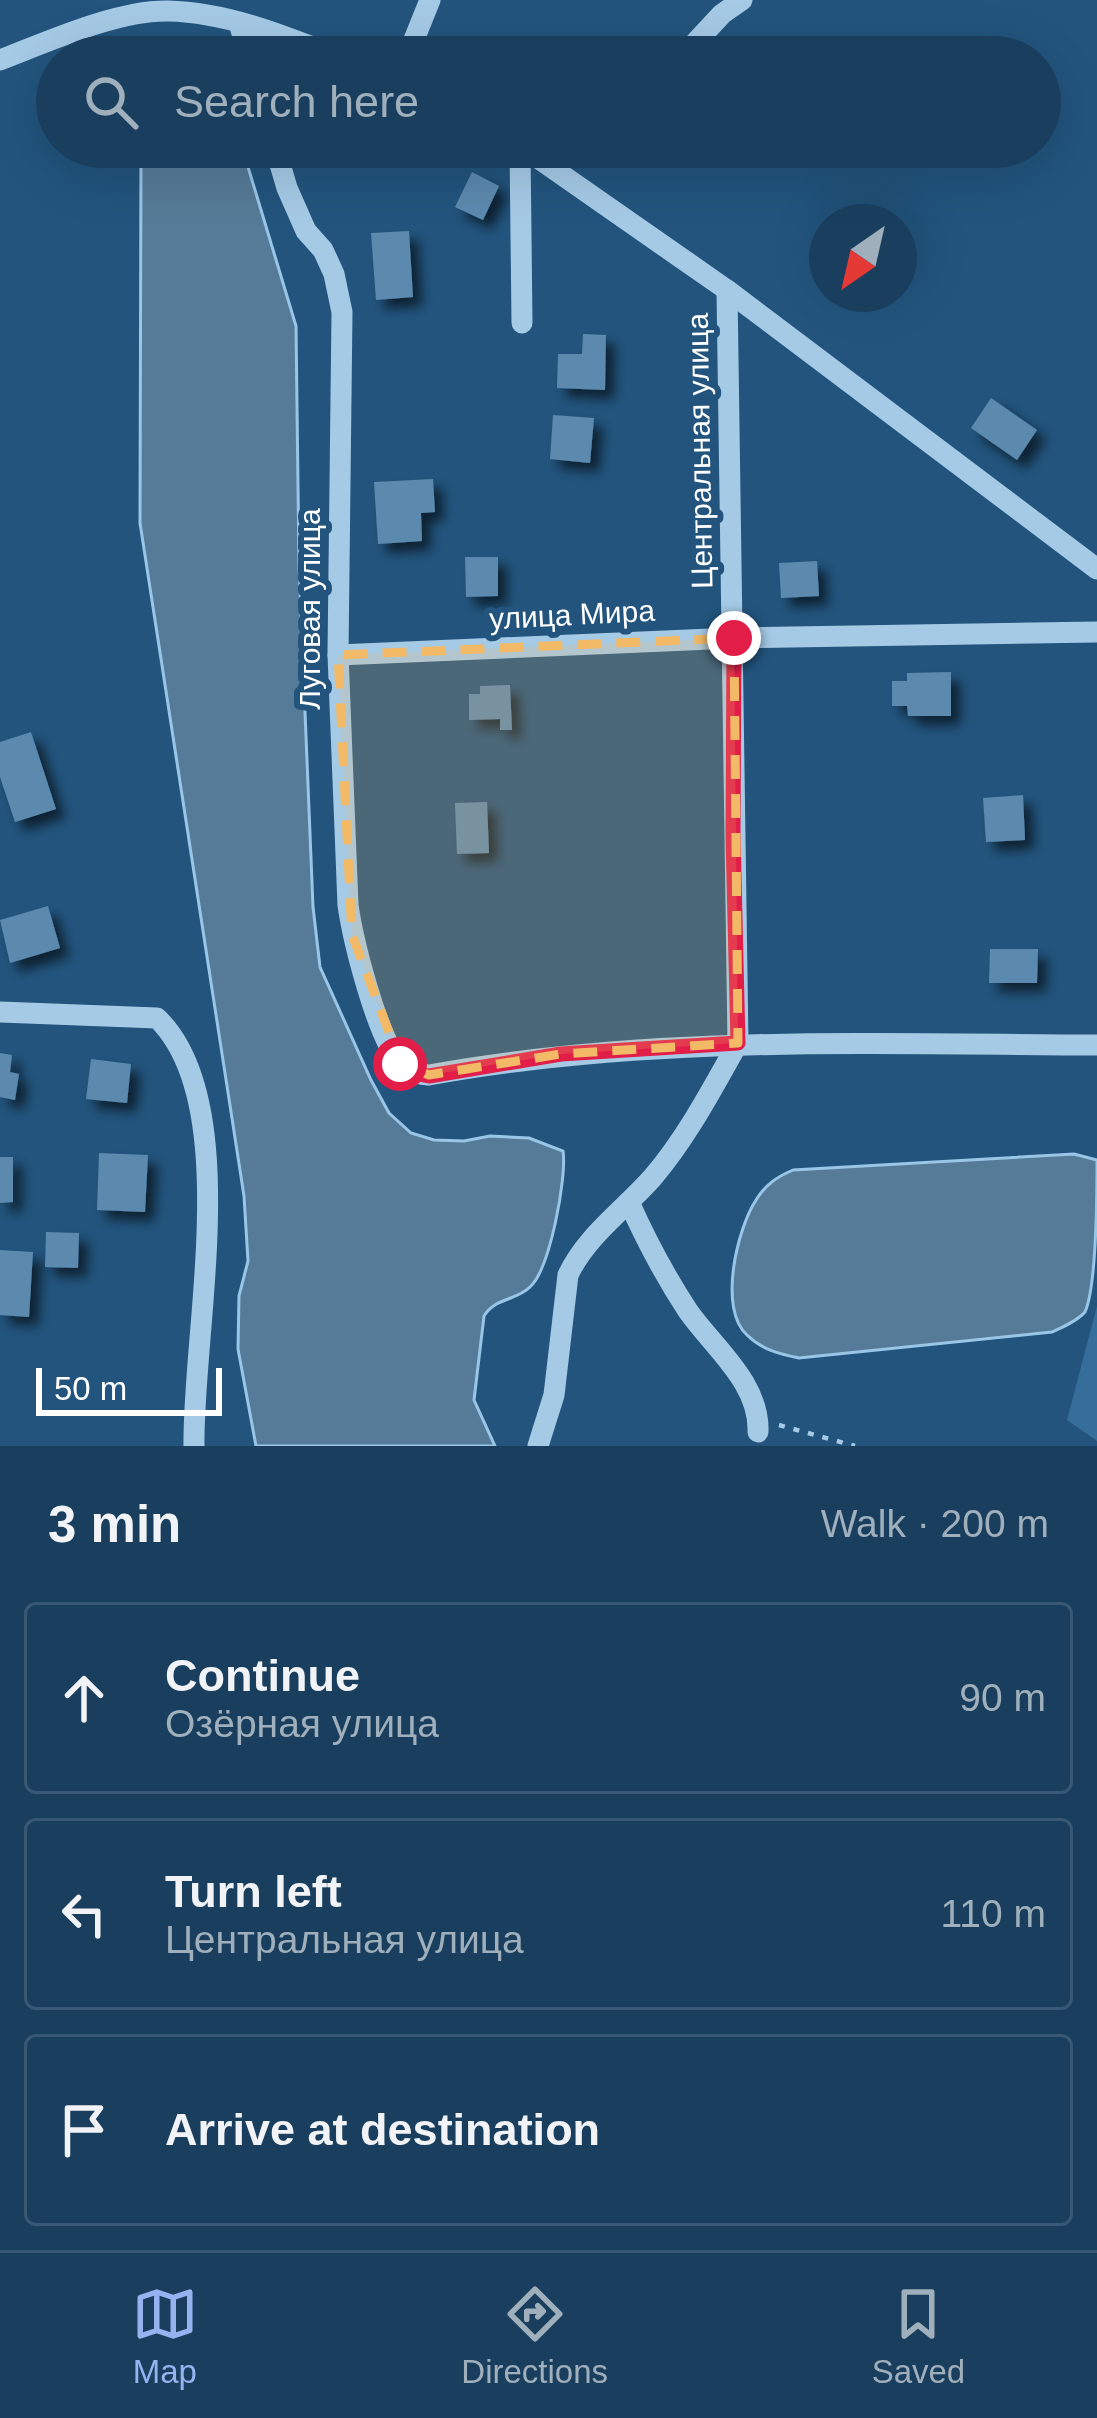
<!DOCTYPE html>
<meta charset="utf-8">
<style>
body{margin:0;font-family:Helvetica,sans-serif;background:#274a67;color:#f1f3f6}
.compass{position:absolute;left:809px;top:204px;width:108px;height:108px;border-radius:50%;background:#1a3f5e;box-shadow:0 12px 48px #0002;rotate:214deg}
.scale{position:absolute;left:36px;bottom:30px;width:186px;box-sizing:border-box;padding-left:12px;border:6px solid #fff;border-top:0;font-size:33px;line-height:42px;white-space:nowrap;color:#fff;-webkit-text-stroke:9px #22547d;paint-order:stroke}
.stop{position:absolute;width:36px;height:36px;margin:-27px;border:9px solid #e11d48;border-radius:50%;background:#fff}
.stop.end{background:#e11d48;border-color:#fff;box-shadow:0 3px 12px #0008}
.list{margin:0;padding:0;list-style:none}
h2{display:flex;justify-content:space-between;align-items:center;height:156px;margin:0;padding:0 48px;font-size:51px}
h2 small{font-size:39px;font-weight:400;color:#9fafbc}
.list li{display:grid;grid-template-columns:78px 1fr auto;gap:36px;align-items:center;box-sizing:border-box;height:192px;margin:0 24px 24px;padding:0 24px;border:3px solid #385873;border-radius:12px}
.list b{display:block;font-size:45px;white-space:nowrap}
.list p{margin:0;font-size:39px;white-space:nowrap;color:#9fafbc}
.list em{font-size:39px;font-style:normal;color:#9fafbc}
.icon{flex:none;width:66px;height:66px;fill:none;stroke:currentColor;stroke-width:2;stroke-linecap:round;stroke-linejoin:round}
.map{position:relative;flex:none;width:1097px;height:1446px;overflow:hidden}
.search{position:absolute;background:#1a3f5e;box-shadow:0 12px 48px #0002;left:36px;right:36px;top:36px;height:132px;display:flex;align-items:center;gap:30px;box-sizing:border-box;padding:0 42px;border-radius:66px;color:#9fafbc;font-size:45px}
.sheet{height:804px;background:#1a3f5e}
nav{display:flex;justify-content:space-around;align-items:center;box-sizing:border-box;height:168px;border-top:3px solid #385873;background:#1a3f5e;font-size:33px;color:#9fafbc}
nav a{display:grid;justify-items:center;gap:6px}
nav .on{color:#95b2f1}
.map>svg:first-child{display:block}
</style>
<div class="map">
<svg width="1097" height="1446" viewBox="0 0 1097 1446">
<defs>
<filter id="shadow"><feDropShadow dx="9" dy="9" stdDeviation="6" flood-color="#0009"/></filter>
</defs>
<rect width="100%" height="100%" fill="#22547d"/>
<path fill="#356e9b" d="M1097 1306V1441L1067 1420Z"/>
<g fill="#567b98" stroke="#99c6e7" stroke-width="3">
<path d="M141 147H242L296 326 299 565 313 907 320 967 371 1080 389 1113 411 1133 434 1140 464 1141 490 1136 529 1138 563 1151C567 1177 550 1269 530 1287 516 1301 496 1297 484 1316L474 1400 495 1446H256L238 1349 239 1296 248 1261 244 1196 140 523Z"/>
<path d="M1074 1154 1097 1160C1097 1194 1097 1285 1085 1312 1077 1321 1063 1327 1052 1332L799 1358C780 1354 762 1350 747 1335 718 1309 737 1229 756 1200 766 1184 777 1177 793 1170Z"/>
</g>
<g fill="#5b89ae" filter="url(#shadow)">
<path d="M472 172 499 186 483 220 455 207Z"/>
<path d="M409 231 413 297 376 300 371 233Z"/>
<path d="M583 334 606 335 605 390 557 388 558 354H582Z"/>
<path d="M991 398 1037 430 1017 460 971 428Z"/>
<path d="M553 415 594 418 590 463 550 459Z"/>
<path d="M433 479 435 512 421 513 422 541 378 544 374 482Z"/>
<path d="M465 557H498V596L466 597Z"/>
<path d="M817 561 819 596 781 598 779 563Z"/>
<path d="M951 672V716H908L907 706H892V681H907V673Z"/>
<path d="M510 685 512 730H500V719L469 720V694H480V686Z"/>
<path d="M31 732 56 809 15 822 0 777V742Z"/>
<path d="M1023 795 1025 840 986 842 983 798Z"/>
<path d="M487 802 489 853 457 854 455 803Z"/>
<path d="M48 906 60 948 10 963 0 920Z"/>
<path d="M990 949H1038L1037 983H989Z"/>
<path d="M0 1053 12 1055 10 1072 19 1074 15 1100 0 1097Z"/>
<path d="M91 1059 131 1064 127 1103 86 1099Z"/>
<path d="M99 1153 148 1155 145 1212 97 1210Z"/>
<path d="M0 1157H13V1202L0 1203Z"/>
<path d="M46 1232 79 1233 78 1268 45 1267Z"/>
<path d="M0 1250 33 1252 29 1317 0 1315Z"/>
</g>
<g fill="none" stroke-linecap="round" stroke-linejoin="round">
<path stroke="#a5cae6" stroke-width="4.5" stroke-dasharray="6 9" stroke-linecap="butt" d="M779 1425 855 1446"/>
<g stroke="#a5cae6" stroke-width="21">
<path d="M239 23 249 57"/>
<path d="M407 57 430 0"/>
<path d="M682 57 722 14 742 0"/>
<path d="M0 60C47 42 117 10 168 11 226 12 285 36 338 57"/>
<path d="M275 147 287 188 306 231 323 250 334 274 342 312 338 655 348 905C353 940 378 1043 403 1066 411 1074 419 1074 429 1075 650 1035 873 1044 1097 1045"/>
<path d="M520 147 522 323"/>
<path d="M522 147 727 290 1097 569"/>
<path d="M549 147H569"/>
<path d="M338 655 734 638 1097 632"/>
<path d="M0 1012 157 1018C244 1102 192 1333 194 1446"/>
<path d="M629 1202C646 1240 665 1276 688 1311 714 1348 760 1383 758 1432"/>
<path d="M538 1446 554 1395 568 1275C587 1235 624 1210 653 1177 687 1137 712 1089 738 1043L727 290"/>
</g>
</g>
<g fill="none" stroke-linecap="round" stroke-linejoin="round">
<path stroke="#e11d48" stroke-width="15" d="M400 1064 409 1072 429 1076 561 1054 738 1043 733 836 734 638"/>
</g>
<path fill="#f2ba67" fill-opacity="0.2" stroke="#f2ba67" stroke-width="9" stroke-dasharray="24 15" stroke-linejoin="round" d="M734 638 738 1043 561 1054 429 1075 401 1064 352 935 338 655Z"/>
<g text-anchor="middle" stroke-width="12" stroke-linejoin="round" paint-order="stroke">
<g font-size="30" fill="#fff" stroke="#22547d">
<text transform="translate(700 451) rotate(-91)" y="10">Центральная улица</text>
<text transform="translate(310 609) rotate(-90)" y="10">Луговая улица</text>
<text transform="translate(572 615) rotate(-3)" y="10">улица Мира</text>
</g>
</g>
</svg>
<svg class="compass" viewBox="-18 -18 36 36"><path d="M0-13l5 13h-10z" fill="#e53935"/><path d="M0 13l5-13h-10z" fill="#9fafbc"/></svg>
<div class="scale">50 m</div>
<div class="stop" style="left:400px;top:1064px"></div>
<div class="stop end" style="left:734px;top:638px"></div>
<div class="search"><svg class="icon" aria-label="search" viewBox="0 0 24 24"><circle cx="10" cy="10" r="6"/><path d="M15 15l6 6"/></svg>Search here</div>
</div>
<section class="sheet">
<h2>3 min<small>Walk · 200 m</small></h2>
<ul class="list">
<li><svg class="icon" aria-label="ahead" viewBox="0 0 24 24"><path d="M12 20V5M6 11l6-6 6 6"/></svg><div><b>Continue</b><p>Озёрная улица</p></div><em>90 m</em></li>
<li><svg class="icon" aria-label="left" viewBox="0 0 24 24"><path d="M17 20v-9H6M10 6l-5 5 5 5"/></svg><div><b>Turn left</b><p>Центральная улица</p></div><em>110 m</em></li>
<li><svg class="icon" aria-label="arrive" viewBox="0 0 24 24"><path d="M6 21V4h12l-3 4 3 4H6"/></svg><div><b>Arrive at destination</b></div></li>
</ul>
</section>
<nav>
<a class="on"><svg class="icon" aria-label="map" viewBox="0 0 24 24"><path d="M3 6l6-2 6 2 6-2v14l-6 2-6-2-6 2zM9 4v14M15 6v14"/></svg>Map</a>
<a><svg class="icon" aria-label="directions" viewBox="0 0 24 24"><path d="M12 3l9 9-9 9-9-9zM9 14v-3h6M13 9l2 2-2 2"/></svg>Directions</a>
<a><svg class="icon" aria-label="saved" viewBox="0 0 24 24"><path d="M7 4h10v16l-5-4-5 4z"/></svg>Saved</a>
</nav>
